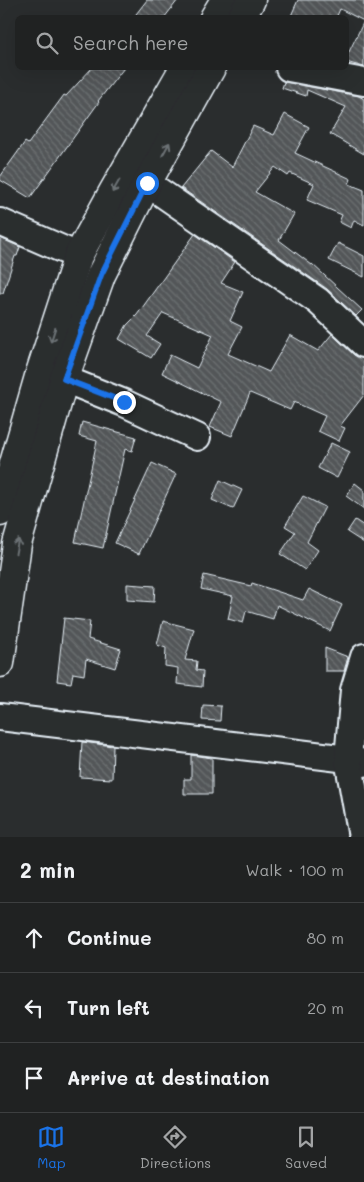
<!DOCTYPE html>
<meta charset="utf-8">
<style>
body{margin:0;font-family:Mali,sans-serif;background:#2d2f2f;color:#f1f3f6}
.stop{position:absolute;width:15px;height:15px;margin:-11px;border:4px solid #1a73e8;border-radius:50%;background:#fff}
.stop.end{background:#1a73e8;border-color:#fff;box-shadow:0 1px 5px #0008}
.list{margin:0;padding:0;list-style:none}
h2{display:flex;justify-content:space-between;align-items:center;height:65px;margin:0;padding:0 20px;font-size:21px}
h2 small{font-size:16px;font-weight:400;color:#a2a4a5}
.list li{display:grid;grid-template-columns:32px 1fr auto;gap:15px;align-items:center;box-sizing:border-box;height:70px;padding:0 20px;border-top:1px solid #3d3f40}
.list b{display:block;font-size:19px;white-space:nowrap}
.list em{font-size:16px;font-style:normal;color:#a2a4a5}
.icon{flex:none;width:28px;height:28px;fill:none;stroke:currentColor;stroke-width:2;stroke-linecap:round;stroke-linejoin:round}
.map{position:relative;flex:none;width:364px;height:837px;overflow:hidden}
.search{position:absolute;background:#202222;box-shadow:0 5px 20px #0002;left:15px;right:15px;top:15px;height:55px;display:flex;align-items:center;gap:12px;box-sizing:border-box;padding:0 18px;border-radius:8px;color:#a2a4a5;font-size:19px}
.sheet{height:275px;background:#202222}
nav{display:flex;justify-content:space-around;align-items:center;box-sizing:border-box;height:70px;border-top:1px solid #3d3f40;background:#202222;font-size:14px;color:#a2a4a5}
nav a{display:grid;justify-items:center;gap:2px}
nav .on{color:#1a73e8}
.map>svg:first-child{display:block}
</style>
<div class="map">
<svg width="364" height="837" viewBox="0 0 364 837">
<defs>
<pattern id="building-back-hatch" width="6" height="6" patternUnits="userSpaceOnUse" patternTransform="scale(1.25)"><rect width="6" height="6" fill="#535759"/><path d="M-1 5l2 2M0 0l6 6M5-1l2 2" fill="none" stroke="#6c7072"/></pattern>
</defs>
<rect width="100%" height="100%" fill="#2a2d2e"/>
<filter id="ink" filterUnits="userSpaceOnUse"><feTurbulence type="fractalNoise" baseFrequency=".02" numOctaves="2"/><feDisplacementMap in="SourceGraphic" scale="10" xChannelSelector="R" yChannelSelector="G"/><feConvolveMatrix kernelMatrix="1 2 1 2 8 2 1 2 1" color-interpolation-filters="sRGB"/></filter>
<g filter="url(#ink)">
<g fill="url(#building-back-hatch)" stroke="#e8f1f8">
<path d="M147 0H178L164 18H133Z"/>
<path d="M298 0H364V67L346 62V58L364 21 340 9 336 18H290Z"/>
<path d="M92 68H124L98 101 99 102 30 198 0 180V177L25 142 28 144 64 95 66 96Z"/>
<path d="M284 82 359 96 364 99V154L330 134 346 107 307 90 306 96 282 88Z"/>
<path d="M285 114 309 127 295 153 351 179 349 184 364 190V225L354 220 351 228 339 222 342 215 307 200 314 184 290 173 288 176 275 167 255 192 294 214 279 240 312 265V264L362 310 356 316 327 289 181 188 211 151 232 167 253 126 274 135Z"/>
<path d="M195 234 235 262 221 283 243 292 230 321 242 327 228 354 269 372 290 335 318 351 332 334 354 355 364 359V395L340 426 345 428 339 441 318 431 325 416 294 402 290 410 250 393 232 436 210 427 221 402 162 373 170 355 197 368 213 335 163 313 147 336 160 344 151 358 119 339 127 325 137 315Z"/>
<path d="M0 238 20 247 17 256H15L3 293H0Z"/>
<path d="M338 243 364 256V277L329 260Z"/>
<path d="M82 422 136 437 132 451 125 449 103 548 75 542 97 441 79 436Z"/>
<path d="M331 443 350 452 337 478 318 468Z"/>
<path d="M152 463 176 474 139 554 115 543Z"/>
<path d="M220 480 242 490 233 509 212 500Z"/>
<path d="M355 483 364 490V509L346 496Z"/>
<path d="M303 496 325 507 307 542 318 550 305 570 280 554 295 532 285 526Z"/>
<path d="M355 520 364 526V543L347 532Z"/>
<path d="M204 575 251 586 252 583 303 600 309 589 342 605 330 631 277 605 273 619 246 611 243 623 228 619 233 596 201 589Z"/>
<path d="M127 584 155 586 154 602 127 600Z"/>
<path d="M64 618 90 621 88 639 121 649 115 668 86 659 84 675 73 673 71 683 57 681Z"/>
<path d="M163 621 194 629 185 660 197 661 196 670 203 671 202 687 177 684 178 668 165 666 166 648 157 645Z"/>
<path d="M325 648 348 657 344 671H325Z"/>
<path d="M203 705 221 706 220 721 202 720Z"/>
<path d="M82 742 113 746 112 779 80 777Z"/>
<path d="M191 755 212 758V794H184V779H191Z"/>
</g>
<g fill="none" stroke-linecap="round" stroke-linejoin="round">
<defs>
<g id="minor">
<path d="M289 68 364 82"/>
<path d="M147 183 318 301 364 344"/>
<path d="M0 222 78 256"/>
<path d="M64 379 124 403 197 437"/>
<path d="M0 717 348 759 364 763"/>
<path d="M362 837 348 759 354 690 364 657"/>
</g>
<g id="major">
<path d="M214 18 225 0"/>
<path d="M241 18 251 0"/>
<path d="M0 512 40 373 78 256 113 192 184 68"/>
<path d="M0 663 17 544 64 379 101 275 147 183 211 68"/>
</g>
</defs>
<use href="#minor" stroke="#e8f1f8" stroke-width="30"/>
<use href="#major" stroke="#e8f1f8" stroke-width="31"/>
<use href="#minor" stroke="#2a2d2e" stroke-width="26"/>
<use href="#major" stroke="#2a2d2e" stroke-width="28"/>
</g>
<defs><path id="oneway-shaft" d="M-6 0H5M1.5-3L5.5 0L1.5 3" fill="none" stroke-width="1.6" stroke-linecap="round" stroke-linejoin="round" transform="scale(1.25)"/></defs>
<g stroke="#6c7275">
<use href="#oneway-shaft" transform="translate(166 149) rotate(-61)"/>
<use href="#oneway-shaft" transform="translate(116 186) rotate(120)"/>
<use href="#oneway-shaft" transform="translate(53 335) rotate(108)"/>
<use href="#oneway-shaft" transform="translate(17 546) rotate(-79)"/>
</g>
</g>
<g fill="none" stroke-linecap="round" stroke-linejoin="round" filter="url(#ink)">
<path stroke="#1a73e8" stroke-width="6" d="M124 402 64 379 101 275 147 183"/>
</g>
</svg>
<div class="stop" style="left:147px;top:183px"></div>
<div class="stop end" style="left:124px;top:402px"></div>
<div class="search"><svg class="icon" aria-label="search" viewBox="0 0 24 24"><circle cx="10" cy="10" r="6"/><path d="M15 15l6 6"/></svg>Search here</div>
</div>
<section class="sheet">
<h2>2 min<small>Walk · 100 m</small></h2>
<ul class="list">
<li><svg class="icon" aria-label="ahead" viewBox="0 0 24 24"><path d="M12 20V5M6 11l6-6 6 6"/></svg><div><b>Continue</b></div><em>80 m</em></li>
<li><svg class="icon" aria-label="left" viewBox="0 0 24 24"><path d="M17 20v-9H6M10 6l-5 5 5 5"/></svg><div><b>Turn left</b></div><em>20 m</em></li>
<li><svg class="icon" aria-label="arrive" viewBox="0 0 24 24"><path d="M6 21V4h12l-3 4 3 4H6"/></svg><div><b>Arrive at destination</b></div></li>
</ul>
</section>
<nav>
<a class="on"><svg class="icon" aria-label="map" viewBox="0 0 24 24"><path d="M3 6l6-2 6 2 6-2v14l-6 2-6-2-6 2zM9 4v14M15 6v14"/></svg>Map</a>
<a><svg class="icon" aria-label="directions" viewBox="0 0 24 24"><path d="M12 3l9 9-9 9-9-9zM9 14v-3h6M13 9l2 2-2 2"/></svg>Directions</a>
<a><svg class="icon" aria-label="saved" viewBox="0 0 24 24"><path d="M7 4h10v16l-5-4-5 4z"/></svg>Saved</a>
</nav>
